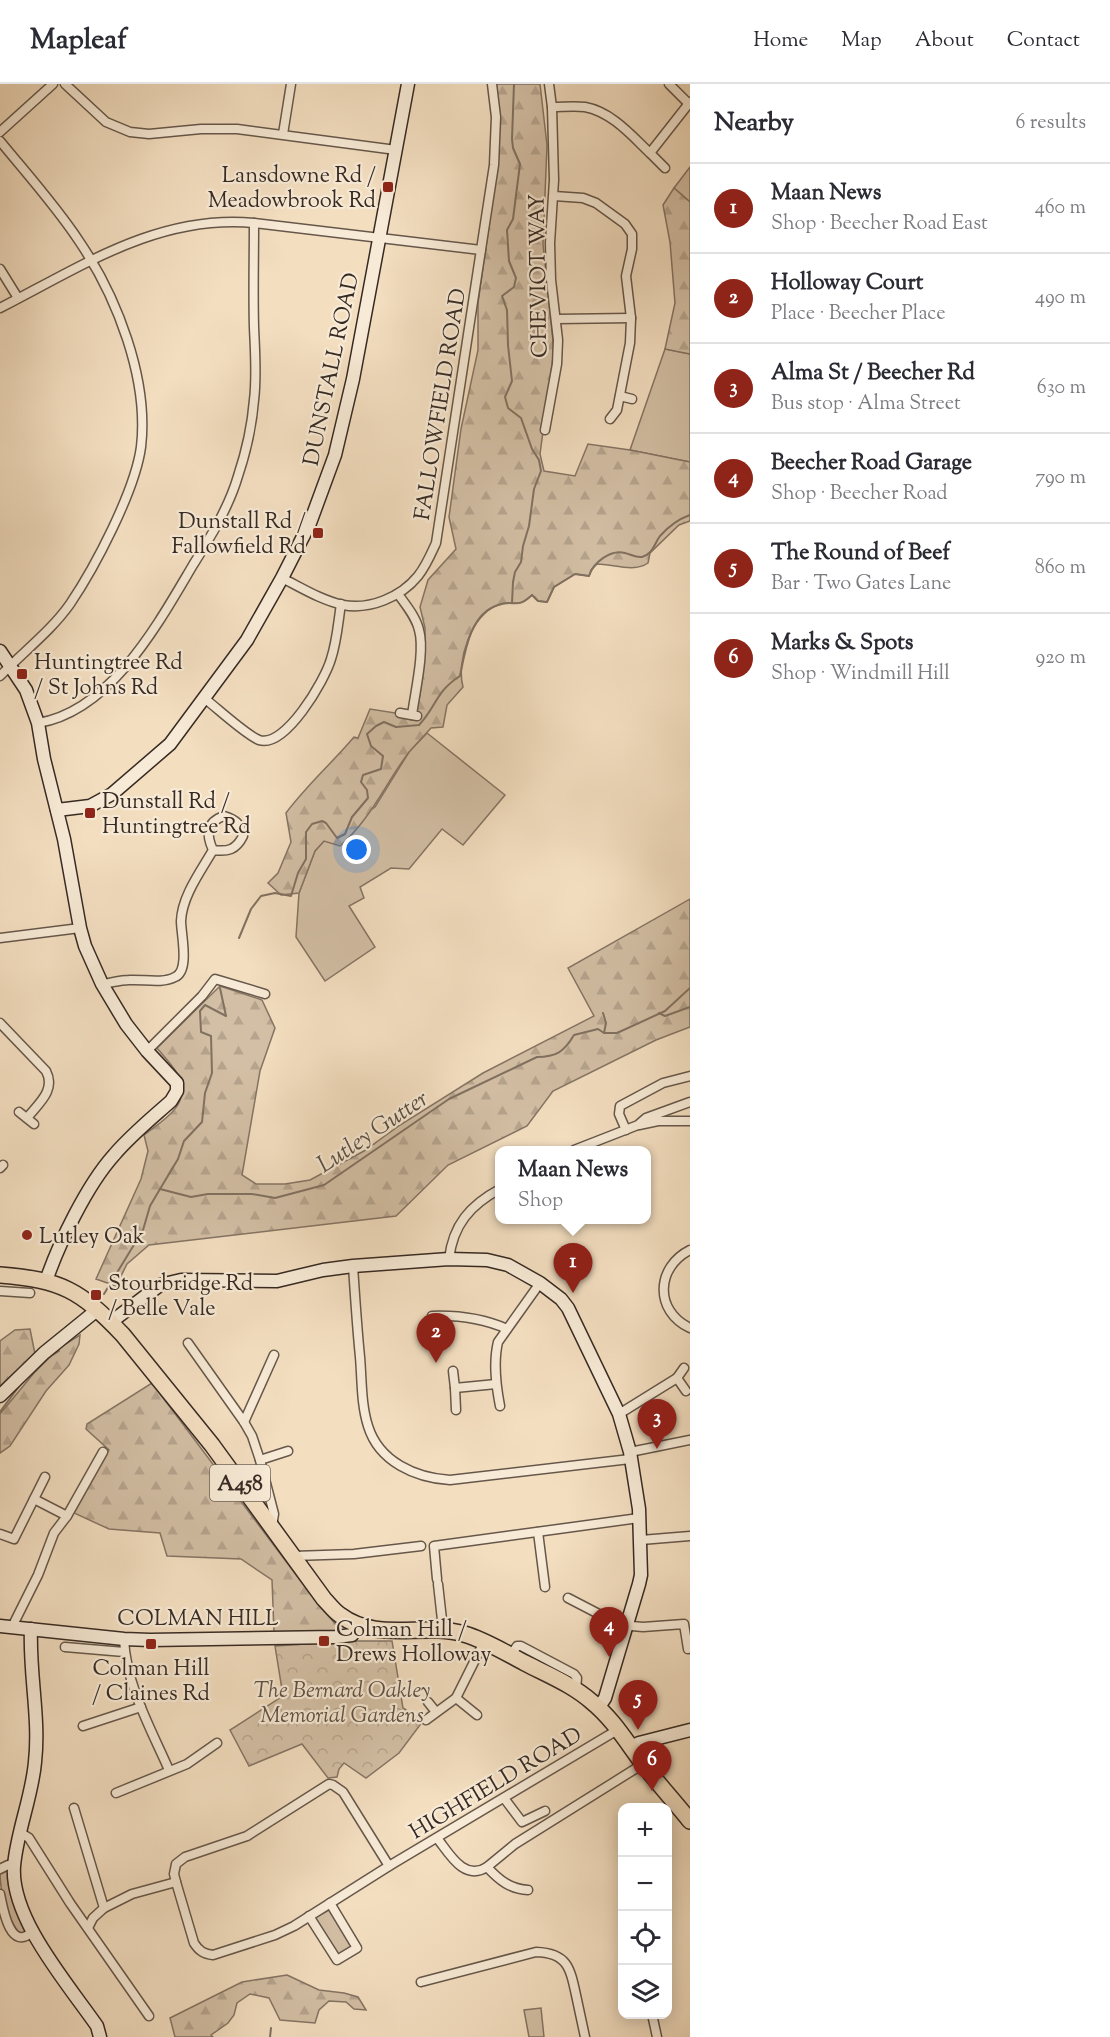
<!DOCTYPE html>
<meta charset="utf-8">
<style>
body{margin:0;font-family:"Sorts Mill Goudy",serif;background:#f2f2f3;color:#2b2b33}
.controls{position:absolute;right:18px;bottom:18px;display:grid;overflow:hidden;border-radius:12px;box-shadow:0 3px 15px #0003}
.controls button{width:54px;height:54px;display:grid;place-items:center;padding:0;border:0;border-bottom:2px solid #e1e1e2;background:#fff;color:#2b2b33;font:30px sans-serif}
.you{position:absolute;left:357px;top:766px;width:21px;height:21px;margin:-15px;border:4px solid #fff;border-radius:50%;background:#1a73e8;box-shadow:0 0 0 9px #1a73e833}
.badge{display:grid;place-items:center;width:39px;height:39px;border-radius:50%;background:#8f2418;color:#fff;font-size:20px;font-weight:700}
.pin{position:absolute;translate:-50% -50px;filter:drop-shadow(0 2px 3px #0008)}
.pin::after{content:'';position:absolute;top:32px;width:21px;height:18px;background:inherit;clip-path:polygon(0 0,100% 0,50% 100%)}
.popup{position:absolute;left:495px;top:1062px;width:156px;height:78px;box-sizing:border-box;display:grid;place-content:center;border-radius:12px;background:#fff;filter:drop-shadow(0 2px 4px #0005);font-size:20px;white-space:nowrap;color:#7c7c81}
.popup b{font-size:22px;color:#2b2b33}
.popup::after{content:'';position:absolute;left:50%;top:100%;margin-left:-12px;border:12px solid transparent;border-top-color:#fff}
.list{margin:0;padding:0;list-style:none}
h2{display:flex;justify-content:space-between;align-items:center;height:78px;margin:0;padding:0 24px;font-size:26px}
h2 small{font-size:20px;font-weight:400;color:#7c7c81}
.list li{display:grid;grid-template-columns:39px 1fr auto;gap:18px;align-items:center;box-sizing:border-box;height:90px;padding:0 24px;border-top:2px solid #e1e1e2}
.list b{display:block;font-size:22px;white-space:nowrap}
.list p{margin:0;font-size:20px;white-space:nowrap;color:#7c7c81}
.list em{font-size:20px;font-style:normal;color:#7c7c81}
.icon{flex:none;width:33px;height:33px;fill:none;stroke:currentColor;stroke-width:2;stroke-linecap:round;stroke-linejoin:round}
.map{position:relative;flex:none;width:690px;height:1953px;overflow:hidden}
header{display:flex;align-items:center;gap:36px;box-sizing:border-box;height:84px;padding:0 30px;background:#fff;border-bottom:2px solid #e1e1e2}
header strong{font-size:28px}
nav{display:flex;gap:33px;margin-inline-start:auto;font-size:21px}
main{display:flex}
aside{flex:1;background:#fff}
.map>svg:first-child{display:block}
</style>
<header>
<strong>Mapleaf</strong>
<nav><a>Home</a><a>Map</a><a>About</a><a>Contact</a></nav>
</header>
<main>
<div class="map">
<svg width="690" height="1953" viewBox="0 0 690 1953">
<defs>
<pattern id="forest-firs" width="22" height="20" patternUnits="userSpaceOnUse" patternTransform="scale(1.5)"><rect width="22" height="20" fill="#d3bfa5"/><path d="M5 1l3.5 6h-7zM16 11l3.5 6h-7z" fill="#b6a48e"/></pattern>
<pattern id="park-crowns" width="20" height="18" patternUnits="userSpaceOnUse" patternTransform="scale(1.5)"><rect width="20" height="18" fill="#d3bfa5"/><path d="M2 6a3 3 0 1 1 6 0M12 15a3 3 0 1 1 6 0" fill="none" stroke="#b6a48e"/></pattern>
</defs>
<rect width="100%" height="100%" fill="#f3dec0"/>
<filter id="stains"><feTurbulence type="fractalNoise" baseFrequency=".00333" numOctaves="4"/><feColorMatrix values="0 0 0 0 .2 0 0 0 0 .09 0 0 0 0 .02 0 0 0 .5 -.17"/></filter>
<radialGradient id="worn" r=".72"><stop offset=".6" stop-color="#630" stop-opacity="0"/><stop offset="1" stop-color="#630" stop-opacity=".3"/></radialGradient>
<g fill="#d3bfa5" stroke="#857464" stroke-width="1.5">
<path d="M690 83V118L674 104Z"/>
<path d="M665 265 690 270V378L630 366Z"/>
<path d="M427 649 505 711 463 761 442 745 409 785 391 784 360 803 364 814 349 822 375 863 325 897 296 853 299 809 315 767 324 757 375 723 409 668Z"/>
<path d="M6 1785 8 1786C12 1806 14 1829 27 1846L26 1848 20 1850C7 1834 0 1809 0 1788Z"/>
<path d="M329 1826 352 1863 338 1872 314 1834Z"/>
<path d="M541 1924 544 1953H529L524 1926Z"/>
</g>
<g fill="url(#forest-firs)" stroke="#857464" stroke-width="1.5">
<path d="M496 0H540L547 61 543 160 554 266 540 370 544 387 575 392 588 360 630 366 690 378V437L679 441 650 469 648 479C634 489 613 480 597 480L591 486 589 492 575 490 554 503 547 518 538 517 532 511C516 526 514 515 498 521 471 531 456 578 463 603L447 621 443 643 431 644C424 652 416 660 409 668 385 700 371 735 340 762L324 757 315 767 299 809 281 811 268 799 278 789 291 758 286 729C307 701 332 679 354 653L358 654 370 625 414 632 420 611 425 567V544L420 523 428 496 456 465 449 433 461 345 478 266V219L499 70Z"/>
<path d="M674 104 690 118V270L665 265 675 219 670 158 663 121Z"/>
<path d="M690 815V943L656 956 553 1007 527 1042 448 1081 396 1132 149 1161 127 1180 116 1202 96 1195 141 1095 148 1067 144 1051C162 1037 190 1022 180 995 176 984 164 973 157 964L220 902 262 916 275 944 260 987 242 1091 256 1100H285L310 1096 364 1067 400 1041 483 989 594 932 568 884Z"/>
<path d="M30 1245 35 1270 0 1302V1257L15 1246Z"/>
<path d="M80 1251 79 1260 69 1281 46 1307 10 1362 0 1369V1330L34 1289 59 1264Z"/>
<path d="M152 1299 318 1520 338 1543 333 1548H274L272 1496 241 1475 167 1472 160 1449 109 1445 74 1429 109 1366 86 1345 87 1340Z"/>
<path d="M287 1891 319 1906 344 1909 358 1913 366 1926 354 1925 346 1918 329 1917 319 1926 315 1939 280 1936 269 1914 250 1910 237 1919 234 1931 228 1939 211 1951 213 1953H175L170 1934 242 1898Z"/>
</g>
<path fill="url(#park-crowns)" stroke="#857464" stroke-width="1.5" d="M350 1557H392L403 1624 423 1637 399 1669 366 1694 344 1679 339 1685 337 1693 328 1694 302 1660 249 1682 230 1646 283 1612 275 1562Z"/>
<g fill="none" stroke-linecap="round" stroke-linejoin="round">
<g stroke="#817161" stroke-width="2">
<path d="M512 519 513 498 515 488 521 478 523 462 529 442 534 405 541 387 539 376 532 365 521 334 508 324 505 313 512 297 508 261 507 226 502 212 514 203 516 194 509 177 507 146 513 135 520 80 513 64 512 55 514 0"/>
<path d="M239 854 251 825 261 812 275 809 291 812 298 789 306 775V748L312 740 322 737 326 739 337 754 345 750 352 733 368 714 367 706 361 698 363 691 381 685 383 672 371 662 367 650 376 642 384 638 396 643 419 641C437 622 435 608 460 592 465 567 470 530 498 521 515 515 516 526 532 511L538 517 547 518 554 503 575 490 589 492C593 479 610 465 625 469 630 470 636 474 642 473 653 470 654 460 660 452 668 443 679 435 690 431"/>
<path d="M603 929 606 939 604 949"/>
<path d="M659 929 665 932 690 923"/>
<path d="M160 1105 178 1075 184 1057 202 1038 205 1009 212 989 211 952 201 948 200 927 205 921 226 932 220 904"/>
<path d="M104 1210 143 1146 150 1122 160 1105 191 1113 208 1110H252L275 1114 324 1101 449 1015 537 973C556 973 564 968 574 951L598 945 604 949H617L665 927 690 904"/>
<path d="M46 1275 59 1267"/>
<path d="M0 1328 23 1297"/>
<path d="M270 1953 271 1944"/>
</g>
<defs>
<g id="street">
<path d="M65 0 106 38 130 48 149 50 201 45H237L396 66"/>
<path d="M669 0 689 20"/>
<path d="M552 23C563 23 575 22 585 23 612 28 632 52 650 69L690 18"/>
<path d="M0 48 53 0"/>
<path d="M283 50 291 0"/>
<path d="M0 57C27 90 56 122 79 157 117 213 149 295 141 363 135 407 95 483 70 520 51 547 23 568 0 592"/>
<path d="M650 69 665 84"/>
<path d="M554 112 583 114 596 119 625 140 632 150V165L626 192 631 234 630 259 617 326 610 335"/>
<path d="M0 185 18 214"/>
<path d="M0 224C82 182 159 130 254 139L481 166"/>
<path d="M557 235 631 234"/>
<path d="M620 312 632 315"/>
<path d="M545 346 557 280 558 256 551 196 550 159 554 96 552 23 549 0"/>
<path d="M282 494C302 504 321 516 343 521 370 526 401 513 418 492 426 482 431 470 436 459L494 81 496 33 492 0"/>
<path d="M398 510C406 521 416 533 419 546 425 567 415 608 412 631"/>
<path d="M204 614C217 624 246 651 259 656 285 665 325 596 331 575 337 557 338 539 341 520"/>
<path d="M400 629 417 632"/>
<path d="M38 639C111 627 158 540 193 481 210 454 229 423 238 392 246 368 252 341 254 316 257 292 255 268 254 243 253 209 254 174 254 139"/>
<path d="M0 854 80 844"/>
<path d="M102 900C111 899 120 896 129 896 143 895 162 900 175 893 190 887 181 850 181 837 182 812 201 787 213 766 206 751 206 738 224 732 236 736 240 739 243 752 236 766 228 768 213 766"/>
<path d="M0 939 46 987C56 1006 39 1019 27 1034"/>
<path d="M147 967 202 912 215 895 265 910"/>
<path d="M19 1028 34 1040"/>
<path d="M639 1041 658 1037H690"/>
<path d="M626 1046 619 1030 620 1022 663 999 690 992"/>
<path d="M574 1066 638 1041 646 1034 690 1018"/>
<path d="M0 1084 3 1081"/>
<path d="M690 1166C656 1183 654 1227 690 1244"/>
<path d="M449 1175C453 1141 470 1121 500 1105"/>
<path d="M353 1182C355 1212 357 1243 360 1273 362 1296 361 1320 368 1342 379 1378 416 1394 450 1396L630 1375"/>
<path d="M0 1207 30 1209"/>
<path d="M432 1232C459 1231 482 1234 507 1245"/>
<path d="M188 1259 244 1338 252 1352 260 1376 274 1430 272 1442"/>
<path d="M684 1284 677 1294 686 1307"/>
<path d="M453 1287 455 1304 496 1300"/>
<path d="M455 1304 456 1326"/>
<path d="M500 1322C496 1301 493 1279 498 1258L540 1199"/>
<path d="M619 1330 677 1294"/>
<path d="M244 1338 274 1271"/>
<path d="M630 1368 690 1356"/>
<path d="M260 1376 288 1367"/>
<path d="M34 1415 67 1432"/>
<path d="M538 1448 545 1503"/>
<path d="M0 1450 14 1455 45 1393"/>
<path d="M641 1456 690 1452"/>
<path d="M294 1472 354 1470 421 1462"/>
<path d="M437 1495 434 1462 639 1434"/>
<path d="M438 1500 443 1545"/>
<path d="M568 1514 620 1541 643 1543 684 1540 688 1565"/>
<path d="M12 1543 38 1491 54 1449 67 1432 103 1368"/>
<path d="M124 1555C126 1601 151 1645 169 1686"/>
<path d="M65 1563 124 1568"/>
<path d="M511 1571 517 1562H521L574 1590 577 1594 576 1606"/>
<path d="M456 1614 477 1631"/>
<path d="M428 1618 436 1628"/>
<path d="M426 1636 456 1614 484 1558"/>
<path d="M83 1642 141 1623"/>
<path d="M329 1700 333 1701 343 1708 389 1782 294 1842 275 1851 213 1871C204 1870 199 1867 194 1859L176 1798 174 1790 176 1780 185 1773 247 1752Z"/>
<path d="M116 1709 187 1680 217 1659"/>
<path d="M504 1714 522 1738 545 1727"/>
<path d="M74 1724 104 1824 93 1834 88 1844"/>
<path d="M21 1749 29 1754 70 1819 149 1932"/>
<path d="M437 1754C449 1769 464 1798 487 1783 499 1796 510 1805 528 1806"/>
<path d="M389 1782 619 1645"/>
<path d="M487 1783 515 1760 643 1680"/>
<path d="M0 1785 8 1781 14 1782"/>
<path d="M0 1810C3 1825 10 1868 32 1848"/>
<path d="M104 1824 132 1810 176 1798"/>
<path d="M309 1832 337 1876 357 1864 330 1819"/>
<path d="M421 1898 536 1868C567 1869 570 1883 576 1911 579 1925 582 1939 585 1953"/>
<path d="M652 1930 657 1953"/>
</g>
<g id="secondary">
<path d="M0 567 26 606 38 639 44 675 64 755 80 844 85 862 102 900 126 940 147 967 177 999V1007L171 1017C152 1034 131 1051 114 1071 87 1101 59 1159 46 1197"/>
<path d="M57 726 90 722 112 710 170 660 247 556 282 494 310 439 335 371 353 295 408 0"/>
<path d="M111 1238 160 1201 181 1196 277 1197 323 1186 353 1182 449 1175 487 1176 508 1181 540 1199 561 1215 568 1224 619 1330 630 1368 639 1425 641 1491 639 1500 605 1614 599 1623"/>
<path d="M0 1312 44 1269 97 1226"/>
<path d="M0 1542 124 1555 150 1556 336 1553 352 1551 360 1541"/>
<path d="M31 1545C29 1589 40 1634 35 1678 32 1713 17 1747 14 1782 10 1834 68 1900 97 1942L100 1953"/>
<path d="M632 1663 639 1659 690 1646"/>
</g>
<path id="highway" d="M0 1191C62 1196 80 1206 123 1251L212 1361 324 1515C329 1520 334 1527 340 1531 377 1559 423 1538 464 1550 485 1556 506 1569 525 1579 548 1591 573 1601 592 1618 614 1636 627 1659 644 1681 658 1700 675 1718 690 1737"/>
</defs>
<use href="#street" stroke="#66574a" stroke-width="11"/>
<use href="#secondary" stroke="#372a23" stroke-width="15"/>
<use href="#highway" stroke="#372a23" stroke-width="18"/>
<use href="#street" stroke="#f7ead6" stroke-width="8"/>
<use href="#secondary" stroke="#f7ead6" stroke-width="12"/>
<use href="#highway" stroke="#f3dec0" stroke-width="15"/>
</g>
<g fill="#8f2418" stroke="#f7ead6" stroke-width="2">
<rect x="382" y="97" width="12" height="12" rx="3"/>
<rect x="312" y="443" width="12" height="12" rx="3"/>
<rect x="16" y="584" width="12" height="12" rx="3"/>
<rect x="84" y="723" width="12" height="12" rx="3"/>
<circle cx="27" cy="1151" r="6"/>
<rect x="90" y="1205" width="12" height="12" rx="3"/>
<rect x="318" y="1551" width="12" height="12" rx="3"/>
<rect x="145" y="1554" width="12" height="12" rx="3"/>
</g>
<g text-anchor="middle" stroke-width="4.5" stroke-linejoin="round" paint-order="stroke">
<rect fill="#f7ead6" stroke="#716459" stroke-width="1.5" x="210" y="1381" width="60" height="36" rx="4.5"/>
<g font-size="21" font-weight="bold" fill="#372a23">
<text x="240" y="1406">A458</text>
</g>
<g font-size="22" fill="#372a23" stroke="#f7ead6" text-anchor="start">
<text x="376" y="98" text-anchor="end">Lansdowne Rd /<tspan x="376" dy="25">Meadowbrook Rd</tspan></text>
<text x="306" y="444" text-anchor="end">Dunstall Rd /<tspan x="306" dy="25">Fallowfield Rd</tspan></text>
<text x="34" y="585">Huntingtree Rd<tspan x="34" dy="25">/ St Johns Rd</tspan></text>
<text x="102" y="724">Dunstall Rd /<tspan x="102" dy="25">Huntingtree Rd</tspan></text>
<text x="39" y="1159">Lutley Oak</text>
<text x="108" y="1206">Stourbridge Rd<tspan x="108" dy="25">/ Belle Vale</tspan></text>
<text x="336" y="1552">Colman Hill /<tspan x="336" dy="25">Drews Holloway</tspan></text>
<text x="151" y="1591" text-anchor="middle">Colman Hill<tspan x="151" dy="25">/ Claines Rd</tspan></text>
</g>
<g font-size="22" fill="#372a23" stroke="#f7ead6">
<text transform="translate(537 192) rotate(-91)" y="8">CHEVIOT WAY</text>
<text transform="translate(330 285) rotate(-78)" y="8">DUNSTALL ROAD</text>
<text transform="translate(439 320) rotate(-81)" y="8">FALLOWFIELD ROAD</text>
<text x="198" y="1541">COLMAN HILL</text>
<text transform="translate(495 1698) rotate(-31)" y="8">HIGHFIELD ROAD</text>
</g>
<g font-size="22" font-style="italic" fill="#5e4f44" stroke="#f7ead6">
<text x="342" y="1613">The Bernard Oakley<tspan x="342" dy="25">Memorial Gardens</tspan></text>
</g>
<g font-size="24" font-style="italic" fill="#5c4e42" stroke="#f7ead6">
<text transform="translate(372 1047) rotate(-34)" y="8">Lutley Gutter</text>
</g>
</g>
<rect width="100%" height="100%" filter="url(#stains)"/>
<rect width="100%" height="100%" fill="url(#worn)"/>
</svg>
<div class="controls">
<button>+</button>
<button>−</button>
<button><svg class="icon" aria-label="locate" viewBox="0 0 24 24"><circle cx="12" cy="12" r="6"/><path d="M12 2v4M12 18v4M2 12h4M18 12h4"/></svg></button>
<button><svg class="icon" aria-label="layers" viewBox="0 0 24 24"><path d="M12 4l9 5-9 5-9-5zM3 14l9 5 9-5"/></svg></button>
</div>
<div class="you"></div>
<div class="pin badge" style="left:573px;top:1209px">1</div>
<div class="popup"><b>Maan News</b>Shop</div>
<div class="pin badge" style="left:436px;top:1279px">2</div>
<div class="pin badge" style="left:657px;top:1365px">3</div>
<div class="pin badge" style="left:609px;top:1573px">4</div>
<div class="pin badge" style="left:638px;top:1646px">5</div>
<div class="pin badge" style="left:652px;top:1707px">6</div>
</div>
<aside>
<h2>Nearby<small>6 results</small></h2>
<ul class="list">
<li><span class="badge">1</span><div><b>Maan News</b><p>Shop · Beecher Road East</p></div><em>460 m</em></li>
<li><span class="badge">2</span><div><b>Holloway Court</b><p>Place · Beecher Place</p></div><em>490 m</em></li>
<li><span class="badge">3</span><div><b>Alma St / Beecher Rd</b><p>Bus stop · Alma Street</p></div><em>630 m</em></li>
<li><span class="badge">4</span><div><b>Beecher Road Garage</b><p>Shop · Beecher Road</p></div><em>790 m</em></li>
<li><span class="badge">5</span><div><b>The Round of Beef</b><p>Bar · Two Gates Lane</p></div><em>860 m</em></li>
<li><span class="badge">6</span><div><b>Marks &amp; Spots</b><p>Shop · Windmill Hill</p></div><em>920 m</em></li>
</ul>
</aside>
</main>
